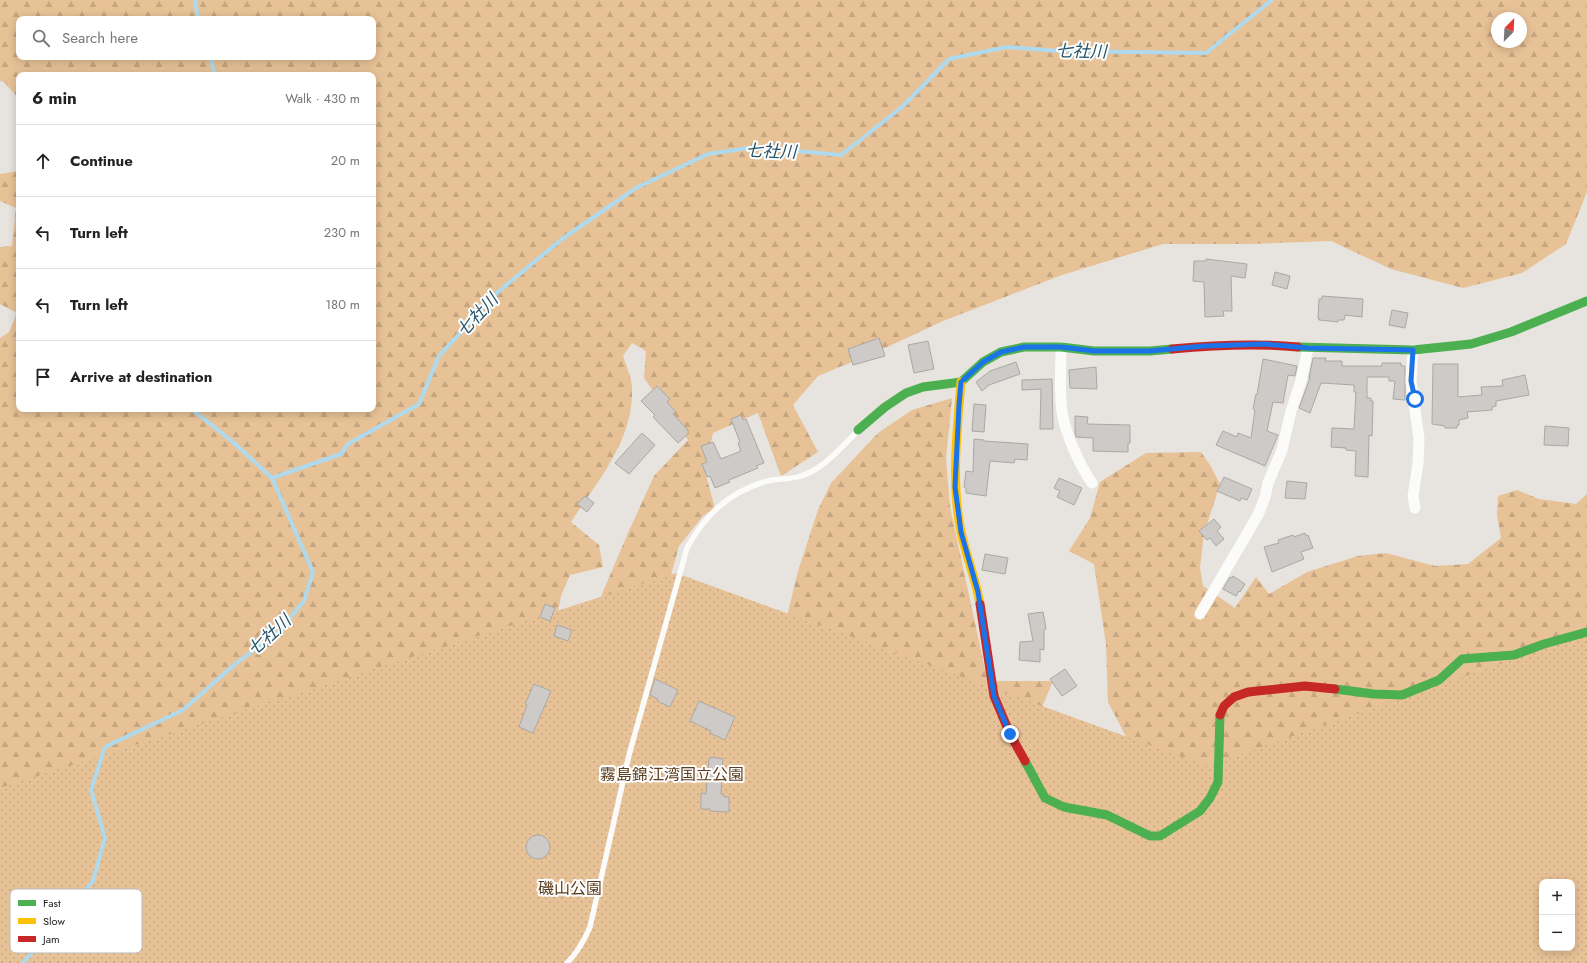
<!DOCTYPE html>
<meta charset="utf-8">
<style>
body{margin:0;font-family:Jost,"Noto Sans JP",sans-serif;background:#f6f6f6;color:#222}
.controls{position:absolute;right:12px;bottom:12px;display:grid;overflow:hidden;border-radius:8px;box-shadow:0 2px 10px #0003}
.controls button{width:36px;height:36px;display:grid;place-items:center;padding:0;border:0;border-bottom:1px solid #e0e0e0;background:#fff;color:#222;font:20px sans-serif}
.compass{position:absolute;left:1491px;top:12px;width:36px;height:36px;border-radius:50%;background:#fff;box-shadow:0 2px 10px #0003;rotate:24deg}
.stop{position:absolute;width:12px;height:12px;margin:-9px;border:3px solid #1a73e8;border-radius:50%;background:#fff}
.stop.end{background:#1a73e8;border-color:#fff;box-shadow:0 1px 4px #0008}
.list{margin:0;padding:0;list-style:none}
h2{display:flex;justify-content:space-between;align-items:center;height:52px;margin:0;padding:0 16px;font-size:17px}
h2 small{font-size:13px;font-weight:400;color:#767676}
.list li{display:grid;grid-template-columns:26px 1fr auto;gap:12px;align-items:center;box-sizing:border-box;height:72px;padding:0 16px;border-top:1px solid #e0e0e0}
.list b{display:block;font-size:15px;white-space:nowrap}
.list em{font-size:13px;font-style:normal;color:#767676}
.icon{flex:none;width:22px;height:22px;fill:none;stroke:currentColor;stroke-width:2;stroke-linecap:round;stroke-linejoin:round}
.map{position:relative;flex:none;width:1587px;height:963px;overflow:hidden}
.search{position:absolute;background:#fff;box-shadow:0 2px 10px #0003;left:16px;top:16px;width:360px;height:44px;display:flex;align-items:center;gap:10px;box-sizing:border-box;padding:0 14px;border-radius:8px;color:#767676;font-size:15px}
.panel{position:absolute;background:#fff;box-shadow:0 2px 10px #0003;left:16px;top:72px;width:360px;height:340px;border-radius:8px}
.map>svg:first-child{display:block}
</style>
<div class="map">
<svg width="1587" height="963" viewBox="0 0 1587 963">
<defs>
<pattern id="forest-firs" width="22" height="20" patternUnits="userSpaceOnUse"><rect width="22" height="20" fill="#e8c297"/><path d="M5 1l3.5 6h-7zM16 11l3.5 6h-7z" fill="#c6a681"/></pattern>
<pattern id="park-dots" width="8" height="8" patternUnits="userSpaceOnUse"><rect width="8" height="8" fill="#e8c297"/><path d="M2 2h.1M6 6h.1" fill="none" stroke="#c6a681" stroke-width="1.8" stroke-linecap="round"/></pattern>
</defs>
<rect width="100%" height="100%" fill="#e7e3de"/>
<g fill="url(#forest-firs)" fill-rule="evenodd">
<path d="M0 0H1587V192L1566 244 1522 273 1463 288 1391 269 1331 241 1248 244H1163L1062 275 943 321 883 349 818 376 793 405 818 452 781 476 758 413 713 433 705 472 715 508 703 516 679 546 666 593 579 648 628 533 654 476 688 440 644 378 646 351 632 343 623 356C626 366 632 378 632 388 634 440 597 482 571 522L599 545 603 567 570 575 561 596 550 655 0 963V338L9 332 17 313 0 304V247L12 246 16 208 0 201V174L19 171V409H373V75H19V99L4 82 0 81ZM1497 18H1521V42H1497ZM19 19H373V57H19Z"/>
<path d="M952 398 946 458 950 507 985 669 995 681H1053L1032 731 1137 758 1108 702 1106 644 1094 564 1069 551 1090 518 1100 482 1146 453 1201 452 1210 465 1220 484 1204 534 1200 567 1203 586 1235 608 1256 577 1269 594 1307 572 1358 556 1386 553 1435 566 1468 564 1501 538 1497 515 1498 496 1517 490 1539 499 1576 504 1587 494V963L635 787 782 637 798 571 818 510 831 483 878 433 912 410ZM1542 882H1572V948H1542Z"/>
</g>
<path fill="url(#park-dots)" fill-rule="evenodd" d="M676 573 1207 766 1587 634V963H0V788ZM1542 882H1572V948H1542Z"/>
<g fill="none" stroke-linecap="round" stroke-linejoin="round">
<g stroke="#afdaed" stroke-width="4">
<path d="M195 0 198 19"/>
<path d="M210 57 215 75"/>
<path d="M194 409V411L233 442 272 478"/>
<path d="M23 963 93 881 105 838 91 790 105 747 183 710 234 665 278 632 304 601 313 572 272 478 341 454 348 444 419 404 439 356 498 292 562 239 636 188 708 154 755 147 841 155 902 107 949 59 1007 47 1059 51 1206 53 1272 0"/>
</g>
</g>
<g fill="#cecac7" stroke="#aaa8a4">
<path d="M1206 259 1247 264 1245 278 1231 276 1232 311H1223L1224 316 1205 317 1204 282 1193 281 1194 261H1206Z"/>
<path d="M1275 272 1290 276 1287 289 1272 285Z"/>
<path d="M1322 296 1363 299 1362 317 1345 315 1344 320H1338V322L1319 320 1320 319H1318L1319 299H1322Z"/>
<path d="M1392 310 1408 313 1405 328 1389 325Z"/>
<path d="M879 338 885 356 853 365 848 349Z"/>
<path d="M928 341 934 369 914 373 908 345Z"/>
<path d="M1313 358H1326L1325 361H1342V366H1382V363H1401V366H1405V400L1393 399 1395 381H1389V377H1367V398H1371V401H1373L1372 436 1369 435 1368 477 1355 476 1356 451 1346 450V448L1331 447 1332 428 1354 429 1356 392H1354V385L1321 383 1310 413 1299 408 1310 378H1309Z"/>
<path d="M1263 359 1297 366 1295 376 1288 375 1283 403 1273 402 1267 431 1278 435 1265 466 1216 445 1223 431 1237 437 1238 433 1251 438 1255 410 1253 409 1256 394 1257 395Z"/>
<path d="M1016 362 1020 374 989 385 982 391 976 382 990 371Z"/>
<path d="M1433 364H1458V397L1482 395 1481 387 1503 386 1502 380 1525 375 1529 395 1496 401V406L1492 407V410L1467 412 1468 418 1459 420V425H1457V428H1445V426L1432 424Z"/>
<path d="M1096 367 1097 389 1070 388 1069 370Z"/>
<path d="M1052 379 1053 429H1040L1041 389 1022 390V380Z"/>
<path d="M657 386 670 399 667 402 676 412 673 414 688 430V434L678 443 653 417 655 415 641 401Z"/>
<path d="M974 404 986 405 984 432 972 431Z"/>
<path d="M741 415 743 420 746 419 764 463 756 466 758 468 729 480 730 482 715 488 710 476 707 477 702 464 707 462 701 446 713 442 721 459 741 451 738 443 740 442 731 419Z"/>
<path d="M1075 416 1088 417 1087 424 1130 425V443H1128V452L1093 451V438L1076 437 1075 432Z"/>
<path d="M1545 426 1569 428 1568 446 1544 445Z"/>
<path d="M642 433 655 445 629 474 615 463Z"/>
<path d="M974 439 984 440V441L1028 444 1027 460 1015 459 1014 463 990 461 986 496 966 493V488L964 487 966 471 973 472Z"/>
<path d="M1224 477 1252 489 1247 500 1241 498 1240 501 1217 491Z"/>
<path d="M1059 478 1082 488 1074 505 1057 497 1060 491 1054 488Z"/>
<path d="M1287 481 1307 483 1305 499 1285 498Z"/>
<path d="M585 496 594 503 587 512 577 504Z"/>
<path d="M1214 519 1221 527 1217 531 1224 539 1216 546 1210 538 1207 540 1199 531Z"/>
<path d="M1305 533 1306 536 1308 535 1313 548 1301 552 1304 559 1272 572 1264 547 1279 543 1278 540 1293 535 1294 537Z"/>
<path d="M985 554 1008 558 1005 574 982 570Z"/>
<path d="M1233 576 1245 584 1240 592 1239 591 1236 596 1223 589 1230 577 1232 578Z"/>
<path d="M545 604 555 608 550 621 540 617Z"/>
<path d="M1043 612 1046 629 1044 630V650L1040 649V662L1019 660 1020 642 1033 641 1028 614Z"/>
<path d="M557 625 572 630 568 641 554 636Z"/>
<path d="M1065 669 1077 686 1062 696 1050 679Z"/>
<path d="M655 679 678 690 670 707 657 701 658 699 650 695Z"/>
<path d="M534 684 551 691 533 733 519 727 527 705 525 704Z"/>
<path d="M699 701 735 717 725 740 710 733 711 731 690 721Z"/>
<path d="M713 757 723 759 721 794 724 795V797H729V812L710 811V809H701V793L706 794 709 758H713Z"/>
<circle cx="538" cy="847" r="12"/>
</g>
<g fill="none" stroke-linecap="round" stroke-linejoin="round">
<path stroke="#fbfbfa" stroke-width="5.5" d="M567 963C578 952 584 941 590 927L629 755 687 548C705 515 728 493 764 482 776 478 789 480 801 476 824 469 841 447 858 431"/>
<g stroke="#fbfbfa" stroke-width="11">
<path d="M1061 347C1061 369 1059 391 1062 412 1065 433 1080 466 1092 483"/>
<path d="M1413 350 1411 381 1419 439 1418 463 1413 496 1415 508"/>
<path d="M1200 614 1258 515 1265 497 1268 483 1282 450 1291 411 1301 381 1308 348"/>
</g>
<g stroke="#4caf50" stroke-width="9">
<path d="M1298 347 1413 350 1471 344 1511 332 1587 301"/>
<path d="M858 430 885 407 906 393 923 387 961 382 983 362 1001 352 1024 347H1061L1094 351H1150L1172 349"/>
<path d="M1335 689 1374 694 1402 695 1439 680 1462 659 1514 655 1544 644 1587 632"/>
<path d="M1025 761 1045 798 1064 807 1107 815 1150 836H1160L1200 811 1210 798 1218 782 1220 715"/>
</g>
<path stroke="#ffc107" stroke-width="9" d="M961 382C957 431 951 484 961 532 966 556 976 579 980 604"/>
<g stroke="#c62828" stroke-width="9">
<path d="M1172 349C1215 345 1255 343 1298 347"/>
<path d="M980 604 994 696 1010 734 1025 761"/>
<path d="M1220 715 1224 706 1234 697 1248 692 1305 686 1335 689"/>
</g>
</g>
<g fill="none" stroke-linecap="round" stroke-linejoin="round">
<path stroke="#1a73e8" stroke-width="5" d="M1010 734 994 696 978 592 961 532 955 487 959 405 961 382 983 362 1001 352 1024 347H1061L1094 351H1150L1204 346 1264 344 1308 348 1413 350 1411 381 1415 399"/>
</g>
<g text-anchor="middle" stroke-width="4" stroke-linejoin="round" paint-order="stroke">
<g font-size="16" fill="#5c3e1d" stroke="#fff">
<text x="672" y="780">霧島錦江湾国立公園</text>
<text x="570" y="894">磯山公園</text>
</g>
<g font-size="17" font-style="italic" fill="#235469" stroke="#fff">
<text transform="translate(1081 51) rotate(1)" y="6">七社川</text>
<text transform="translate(771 151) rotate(2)" y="6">七社川</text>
<text transform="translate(477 315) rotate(-47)" y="6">七社川</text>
<text transform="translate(269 635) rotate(-42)" y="6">七社川</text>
</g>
</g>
<rect x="10" y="889" width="132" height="64" rx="6" fill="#fff" stroke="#bbbab9" stroke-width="1"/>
<rect x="18" y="900" width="18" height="6" fill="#4caf50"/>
<rect x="18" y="918" width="18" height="6" fill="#ffc107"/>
<rect x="18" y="936" width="18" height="6" fill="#c62828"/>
<g font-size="11" fill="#1c1916">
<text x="43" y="907">Fast</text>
<text x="43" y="925">Slow</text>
<text x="43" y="943">Jam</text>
</g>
</svg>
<div class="controls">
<button>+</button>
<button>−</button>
</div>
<svg class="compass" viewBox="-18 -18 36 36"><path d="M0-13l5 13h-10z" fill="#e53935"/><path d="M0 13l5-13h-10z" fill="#767676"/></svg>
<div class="stop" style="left:1415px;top:399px"></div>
<div class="stop end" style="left:1010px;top:734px"></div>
<div class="search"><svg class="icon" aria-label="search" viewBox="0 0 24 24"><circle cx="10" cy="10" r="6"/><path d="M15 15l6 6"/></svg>Search here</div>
<section class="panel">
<h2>6 min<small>Walk · 430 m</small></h2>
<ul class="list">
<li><svg class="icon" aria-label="ahead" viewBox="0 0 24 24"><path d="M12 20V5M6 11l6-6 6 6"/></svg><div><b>Continue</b></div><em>20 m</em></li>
<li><svg class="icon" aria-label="left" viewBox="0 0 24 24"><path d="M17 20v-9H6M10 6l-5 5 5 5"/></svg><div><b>Turn left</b></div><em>230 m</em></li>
<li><svg class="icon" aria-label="left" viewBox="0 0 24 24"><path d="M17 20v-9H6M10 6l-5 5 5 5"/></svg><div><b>Turn left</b></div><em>180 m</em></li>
<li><svg class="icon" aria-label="arrive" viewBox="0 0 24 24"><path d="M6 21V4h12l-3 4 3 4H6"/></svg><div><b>Arrive at destination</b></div></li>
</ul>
</section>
</div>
